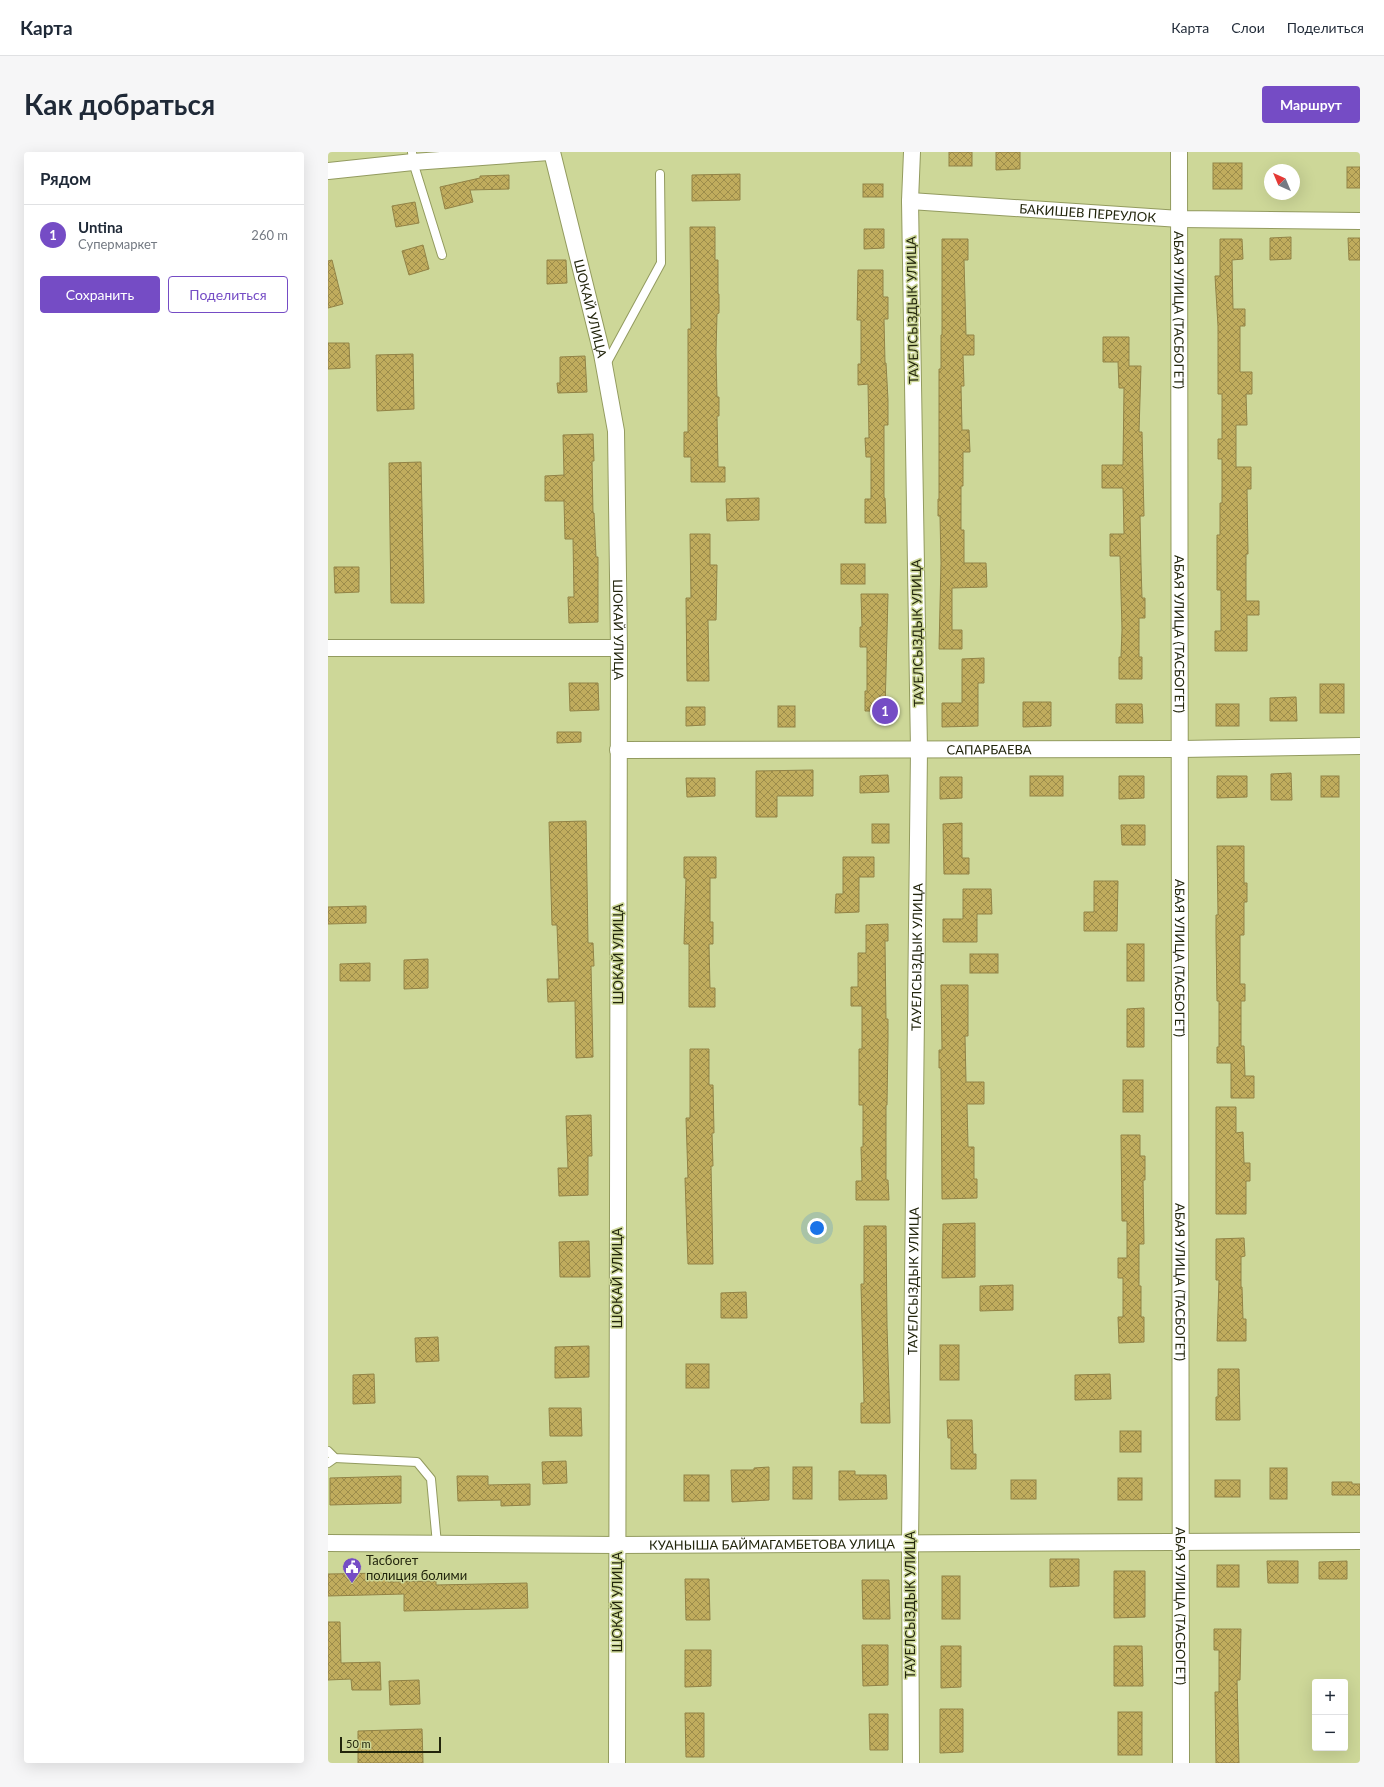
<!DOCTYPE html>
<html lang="ru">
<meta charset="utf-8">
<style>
body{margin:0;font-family:Lato,sans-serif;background:#f6f6f7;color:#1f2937}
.controls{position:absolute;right:12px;bottom:12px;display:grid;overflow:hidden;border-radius:4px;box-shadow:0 4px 16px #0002}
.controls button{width:36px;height:36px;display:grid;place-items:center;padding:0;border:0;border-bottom:1px solid #e0e1e3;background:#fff;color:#1f2937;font:20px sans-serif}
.compass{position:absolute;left:936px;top:12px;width:36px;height:36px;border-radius:50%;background:#fff;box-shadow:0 4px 16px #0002;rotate:316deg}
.scale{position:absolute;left:12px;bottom:10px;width:101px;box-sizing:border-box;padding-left:4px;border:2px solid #22250c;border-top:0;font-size:11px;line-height:14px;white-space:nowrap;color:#22250c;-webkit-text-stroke:3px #cdd798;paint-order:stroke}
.you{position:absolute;left:489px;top:1076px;width:14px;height:14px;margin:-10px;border:3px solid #fff;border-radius:50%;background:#1a73e8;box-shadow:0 0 0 6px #1a73e833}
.badge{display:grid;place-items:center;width:26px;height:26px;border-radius:50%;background:#754cc5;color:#fff;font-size:13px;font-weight:700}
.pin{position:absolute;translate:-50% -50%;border:2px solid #fff;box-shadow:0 1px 4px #0006}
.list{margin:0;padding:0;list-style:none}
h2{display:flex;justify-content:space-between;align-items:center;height:52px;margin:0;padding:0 16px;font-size:17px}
h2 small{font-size:13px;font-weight:400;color:#747a83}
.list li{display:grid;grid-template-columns:26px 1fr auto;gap:12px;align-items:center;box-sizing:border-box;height:60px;padding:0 16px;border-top:1px solid #e0e1e3}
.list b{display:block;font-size:15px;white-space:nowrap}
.list p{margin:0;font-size:13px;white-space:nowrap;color:#747a83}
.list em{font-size:13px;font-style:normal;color:#747a83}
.actions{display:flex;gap:8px;padding:12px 16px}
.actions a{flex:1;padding:9px 0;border:1px solid #754cc5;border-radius:4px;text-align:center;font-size:14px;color:#754cc5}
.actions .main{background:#754cc5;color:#fff}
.map{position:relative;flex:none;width:1032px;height:1611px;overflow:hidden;border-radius:4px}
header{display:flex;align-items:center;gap:24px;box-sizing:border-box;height:56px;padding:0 20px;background:#fff;border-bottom:1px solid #e0e1e3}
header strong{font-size:19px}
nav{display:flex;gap:22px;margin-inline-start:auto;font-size:14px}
.intro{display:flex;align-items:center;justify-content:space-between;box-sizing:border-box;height:96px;padding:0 24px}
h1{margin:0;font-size:28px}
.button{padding:10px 18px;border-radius:4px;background:#754cc5;color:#fff;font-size:14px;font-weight:700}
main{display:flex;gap:24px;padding:0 24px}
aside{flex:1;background:#fff;border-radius:4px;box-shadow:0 4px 16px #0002}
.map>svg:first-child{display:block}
</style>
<header>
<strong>Карта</strong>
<nav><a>Карта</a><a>Слои</a><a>Поделиться</a></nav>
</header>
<div class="intro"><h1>Как добраться</h1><a class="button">Маршрут</a></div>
<main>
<aside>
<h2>Рядом<small></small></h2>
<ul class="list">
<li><span class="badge">1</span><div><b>Untina</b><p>Супермаркет</p></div><em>260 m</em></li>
</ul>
<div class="actions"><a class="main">Сохранить</a><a>Поделиться</a></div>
</aside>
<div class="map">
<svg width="1032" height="1611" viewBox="0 0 1032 1611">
<defs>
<pattern id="building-cross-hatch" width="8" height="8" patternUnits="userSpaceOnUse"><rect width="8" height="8" fill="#c0ac5d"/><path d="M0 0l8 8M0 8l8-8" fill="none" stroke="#9c8c4b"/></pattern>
</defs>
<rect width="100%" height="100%" fill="#cdd798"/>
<g fill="url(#building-cross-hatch)" stroke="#928346">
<rect x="621" y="0" width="23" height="14"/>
<path d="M668 0H692V17L668 18Z"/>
<rect x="885" y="11" width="29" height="26"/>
<rect x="1019" y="15" width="13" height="21"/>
<path d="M412 22V48L364 49V23Z"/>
<path d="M181 23V37L142 38 145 50 117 57 112 35 152 26V24Z"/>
<rect x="535" y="32" width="20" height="13"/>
<path d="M87 50 91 71 68 75 64 54Z"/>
<path d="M362 75H387V108H390V142H391V161L389 162 388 200 389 245H391V264H389L390 315H397V330H363V305H356V280H360V177H363Z"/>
<path d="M536 77H556V96L536 97Z"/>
<path d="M963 85V107L942 108V86Z"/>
<path d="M1020 86H1032V108H1021Z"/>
<path d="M614 87H640V108H636L638 183H646V203H635L636 234H633L634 278H641L642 300H635V334H633V378H636V411H658L659 435 624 436V478H634V497H611L613 411 612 364H610V347H611V217H613V183H614Z"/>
<path d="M892 87H914L915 107 904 108 905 157H917V174H912V220H924V242H918L919 273H908V315H923V337H919L920 402H918V449H931V463H919V499H887V479H893V438H889V383H892V351H894V307H890V287H894V242H890V174L887 124H892Z"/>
<path d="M95 93 101 117 81 123 74 99Z"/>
<path d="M4 108 15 152 0 156V109Z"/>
<path d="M219 108H238L239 131 219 132Z"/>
<path d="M530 118H555V145H560V167H556L557 211H558L560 248V273H556V346H557L558 371H537V347H543V305H538L537 286H541L540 232 530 233V212H533V168H529Z"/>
<path d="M775 185H801V214H813L811 280H814L816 364H812L813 413 814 446H817V466H811V505H814V527H791V505H793L794 478 792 404H782V382H796L795 336H774V313H795L796 236H791L790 210H775Z"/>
<path d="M0 191H21L22 216 0 217Z"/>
<path d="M85 202 86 257 49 259 48 203Z"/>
<path d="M257 204 259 240 230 241 229 231H232V205Z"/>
<path d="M265 282 266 309H264L265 361H266L268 405H270V470L241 471 240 445H246L245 387H237L236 349H217V324L236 323 235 283Z"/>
<path d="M93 310 96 451H63L61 311Z"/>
<path d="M431 346V368L399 369 398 347Z"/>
<path d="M362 382H382V413H389L388 468H380L381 529H359L358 446H363Z"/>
<rect x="513" y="412" width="24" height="20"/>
<path d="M6 415H31V440L7 441Z"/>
<path d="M533 442H560L557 559H537V539H539V495H532V475H534Z"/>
<path d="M656 506V531H650V574L614 575V551H634V507Z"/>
<path d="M241 531H270L271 558 242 559Z"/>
<rect x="992" y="532" width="24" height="29"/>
<path d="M968 545 969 569H942V546Z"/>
<path d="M695 550H723V574L695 575Z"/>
<path d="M788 552H814L815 571H788Z"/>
<rect x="888" y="552" width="23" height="22"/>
<rect x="450" y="554" width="17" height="21"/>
<path d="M358 555H377V573L358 574Z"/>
<path d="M229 580H253V590L229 591Z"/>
<path d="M485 618V644H449V665H428V619Z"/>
<path d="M963 621 964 648H943V622Z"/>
<path d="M560 623 561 640 532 641V624Z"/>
<rect x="702" y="624" width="33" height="20"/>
<path d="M791 624H816V646L791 647Z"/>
<path d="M889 624H919V645L889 646Z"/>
<rect x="993" y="624" width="18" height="21"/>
<path d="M612 625H634V646L612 647Z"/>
<path d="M358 626H387V644L359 645Z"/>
<path d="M258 669 260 791H265L266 814H263L265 905 248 906 247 849 220 850 219 827H231L229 773H224L221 670Z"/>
<path d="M634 671V706H641V722H616L615 672Z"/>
<rect x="544" y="672" width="17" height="19"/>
<path d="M793 673H817V693H794Z"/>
<path d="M889 694H916V731H919V750H916V783H912V832H917V849H913V894H916L917 924H926V946H903V911H889V895H891V849H889L888 784V763H890Z"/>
<path d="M356 705H388V726H382V770H385V792H381L382 836H387V855H361V792H356L358 726H356Z"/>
<path d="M515 705H546V725H531V760L507 761 508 742H515Z"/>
<path d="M766 729H790L789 779H756V760H766Z"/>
<path d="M635 737H663L664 762H649V790H615V767H635Z"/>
<path d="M38 754V771L0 772V755Z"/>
<path d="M560 772V789H557L558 867H560V887L559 953H558V1028H560L561 1048H528V1029H534L533 995H535V953H531V897H534V854H523V835H530V801H538V773Z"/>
<rect x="799" y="792" width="17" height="37"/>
<rect x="642" y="802" width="28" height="19"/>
<path d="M100 807V836L76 837V808Z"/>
<path d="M42 811V829H12V812Z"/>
<path d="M613 833H640V884H637L638 930H656V952H639L640 995H646V1027H649V1046L614 1047 613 916H611V898H614Z"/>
<path d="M816 856V895H799V857Z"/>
<path d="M362 897H381V933H385L386 981H384L385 1014H383L385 1112H360L357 1026H360L358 966H362Z"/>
<rect x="795" y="928" width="20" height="32"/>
<path d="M888 955H908V981L915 980 916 1011H922V1029H918V1062H888Z"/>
<path d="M263 963 264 1004H260V1043L231 1044 230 1016H240L238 964Z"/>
<path d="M793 983H812V1004H817V1028H815L816 1092H811V1134H813V1165H816V1190L791 1191 790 1165H795V1126H790V1106H799V1069H794Z"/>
<path d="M647 1071V1125L614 1126 615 1072Z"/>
<path d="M536 1074H558L559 1174 562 1271H533V1251H536L533 1132H536Z"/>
<path d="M916 1086 917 1104 913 1105V1135H914L915 1167H918V1189H889L891 1128H888V1087Z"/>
<path d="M261 1089 262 1125H232L231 1090Z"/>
<path d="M685 1133V1158L652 1159V1134Z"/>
<path d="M418 1140 419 1166H393V1141Z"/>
<path d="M110 1185 111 1209 88 1210 87 1186Z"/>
<rect x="612" y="1193" width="19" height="35"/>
<path d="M261 1194V1225L227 1226V1195Z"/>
<rect x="358" y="1212" width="23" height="24"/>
<path d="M890 1217H911L912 1268H888V1245H890Z"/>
<path d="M46 1222 47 1251 25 1252V1223Z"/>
<path d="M782 1222 783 1247 747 1248V1223Z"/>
<path d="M221 1256H253L254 1284H222Z"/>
<path d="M619 1268H644L645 1302H648V1317H623V1286H620Z"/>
<rect x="792" y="1279" width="21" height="21"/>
<path d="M238 1309 239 1331 215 1332 214 1310Z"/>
<path d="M441 1315V1348L404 1350 403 1318H426V1316Z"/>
<rect x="465" y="1315" width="19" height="32"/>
<rect x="942" y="1316" width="17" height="31"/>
<path d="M511 1319H527V1323H558L559 1347 511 1348Z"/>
<rect x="356" y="1323" width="25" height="26"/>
<path d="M73 1324V1351L2 1353V1326Z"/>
<path d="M129 1324H160V1333L202 1332V1353L173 1354V1348L130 1349Z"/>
<rect x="790" y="1326" width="24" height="22"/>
<rect x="683" y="1328" width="25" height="19"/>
<rect x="887" y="1328" width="25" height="17"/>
<path d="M1004 1330H1024V1332H1032V1343H1004Z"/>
<path d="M722 1407H751V1434L722 1435Z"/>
<path d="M939 1409H970V1431H940Z"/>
<path d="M1019 1409V1427H991V1410Z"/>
<rect x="889" y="1413" width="22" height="22"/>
<path d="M786 1419H817V1465L786 1466Z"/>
<path d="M59 1421 60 1430 108 1429V1433L199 1431 200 1456 76 1459V1442L0 1444V1422Z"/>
<rect x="614" y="1424" width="18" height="43"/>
<path d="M357 1427H381L382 1468H358Z"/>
<path d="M534 1428H561L562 1467H535Z"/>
<path d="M0 1470H12L13 1511 52 1510 53 1538H24L23 1527 0 1528Z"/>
<path d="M886 1477H913L912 1528H909L911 1611H888L887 1540H891V1498H886Z"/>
<path d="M534 1493H560V1533L535 1534Z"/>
<path d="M613 1494H633V1535L613 1536Z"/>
<path d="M786 1494H814L815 1534H786Z"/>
<path d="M357 1498H383V1534L357 1535Z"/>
<path d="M91 1528 92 1552 62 1553 61 1529Z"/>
<path d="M612 1557H635V1600L612 1601Z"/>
<rect x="790" y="1560" width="24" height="43"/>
<path d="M357 1561H376V1605H358Z"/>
<path d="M541 1562H560V1598H542Z"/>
<path d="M94 1577 95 1611H30V1579Z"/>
</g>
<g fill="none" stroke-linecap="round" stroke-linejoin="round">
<defs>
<g id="lane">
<path d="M84 0 85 10 114 103"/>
<path d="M277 214 333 111 332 22"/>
<path d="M0 1299 7 1306 89 1310 103 1327 109 1392"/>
<path d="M0 1311 7 1306"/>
</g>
<g id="street">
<path id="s1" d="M224 0 274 202 288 279 291 496 289 1611"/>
<path id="s2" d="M851 0 853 1611"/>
<path d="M0 19 85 10 221 0"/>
<path id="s3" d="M582 49 852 67 1032 69"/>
<path d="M0 496H291"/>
<path id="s4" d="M290 598 853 597 1032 594"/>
<path id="s5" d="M0 1391 289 1393 1032 1389"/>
<path id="s6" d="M583 1611 582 1391 591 598 582 49 584 0"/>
</g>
</defs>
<use href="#lane" stroke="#939b5f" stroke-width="10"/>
<use href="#street" stroke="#939b5f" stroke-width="18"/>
<use href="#lane" stroke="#fff" stroke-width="8"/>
<use href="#street" stroke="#fff" stroke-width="16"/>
</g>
<defs>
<symbol id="civic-pin" viewBox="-11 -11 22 30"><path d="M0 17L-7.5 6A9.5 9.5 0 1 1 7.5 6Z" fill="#754cc5" stroke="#cdd798"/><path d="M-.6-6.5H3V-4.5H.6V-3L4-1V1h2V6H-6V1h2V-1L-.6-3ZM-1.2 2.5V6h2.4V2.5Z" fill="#fff"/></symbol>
</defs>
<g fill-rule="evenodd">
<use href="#civic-pin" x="13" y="1404" width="22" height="30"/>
</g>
<g text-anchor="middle" stroke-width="3" stroke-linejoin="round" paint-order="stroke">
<g font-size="13" fill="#22250c" stroke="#cdd798">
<text dy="5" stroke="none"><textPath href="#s3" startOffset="178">БАКИШЕВ ПЕРЕУЛОК</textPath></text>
<text dy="5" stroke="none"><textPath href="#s1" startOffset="161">ШОКАЙ УЛИЦА</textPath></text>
<text dy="5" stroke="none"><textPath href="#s2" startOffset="158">АБАЯ УЛИЦА (ТАСБОГЕТ)</textPath></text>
<text transform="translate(584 158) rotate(-91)" y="5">ТАУЕЛСЫЗДЫК УЛИЦА</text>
<text dy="5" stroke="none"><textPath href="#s1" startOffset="485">ШОКАЙ УЛИЦА</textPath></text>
<text transform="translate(589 481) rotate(-91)" y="5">ТАУЕЛСЫЗДЫК УЛИЦА</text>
<text dy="5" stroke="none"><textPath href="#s2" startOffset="482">АБАЯ УЛИЦА (ТАСБОГЕТ)</textPath></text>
<text dy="5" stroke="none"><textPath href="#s4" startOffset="371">САПАРБАЕВА</textPath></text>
<text transform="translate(290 802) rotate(-90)" y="5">ШОКАЙ УЛИЦА</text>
<text dy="5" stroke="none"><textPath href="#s6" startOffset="806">ТАУЕЛСЫЗДЫК УЛИЦА</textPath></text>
<text dy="5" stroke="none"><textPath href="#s2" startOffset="806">АБАЯ УЛИЦА (ТАСБОГЕТ)</textPath></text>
<text transform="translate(289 1126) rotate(-90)" y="5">ШОКАЙ УЛИЦА</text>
<text dy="5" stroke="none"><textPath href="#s6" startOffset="482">ТАУЕЛСЫЗДЫК УЛИЦА</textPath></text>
<text dy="5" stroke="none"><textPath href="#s2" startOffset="1130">АБАЯ УЛИЦА (ТАСБОГЕТ)</textPath></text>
<text dy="5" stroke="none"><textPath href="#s5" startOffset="444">КУАНЫША БАЙМАГАМБЕТОВА УЛИЦА</textPath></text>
<text transform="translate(289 1450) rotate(-90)" y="5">ШОКАЙ УЛИЦА</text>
<text transform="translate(582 1453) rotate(-90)" y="5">ТАУЕЛСЫЗДЫК УЛИЦА</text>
<text dy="5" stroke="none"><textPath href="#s2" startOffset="1454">АБАЯ УЛИЦА (ТАСБОГЕТ)</textPath></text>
</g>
<g font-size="13" fill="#22250c" stroke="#cdd798" text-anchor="start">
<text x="38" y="1413">Тасбогет<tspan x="38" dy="15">полиция болими</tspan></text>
</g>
</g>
</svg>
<div class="controls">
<button>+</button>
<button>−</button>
</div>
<svg class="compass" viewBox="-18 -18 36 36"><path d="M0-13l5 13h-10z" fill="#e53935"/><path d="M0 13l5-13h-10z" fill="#747a83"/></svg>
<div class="scale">50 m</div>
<div class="you"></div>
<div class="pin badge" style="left:557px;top:559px">1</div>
</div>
</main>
